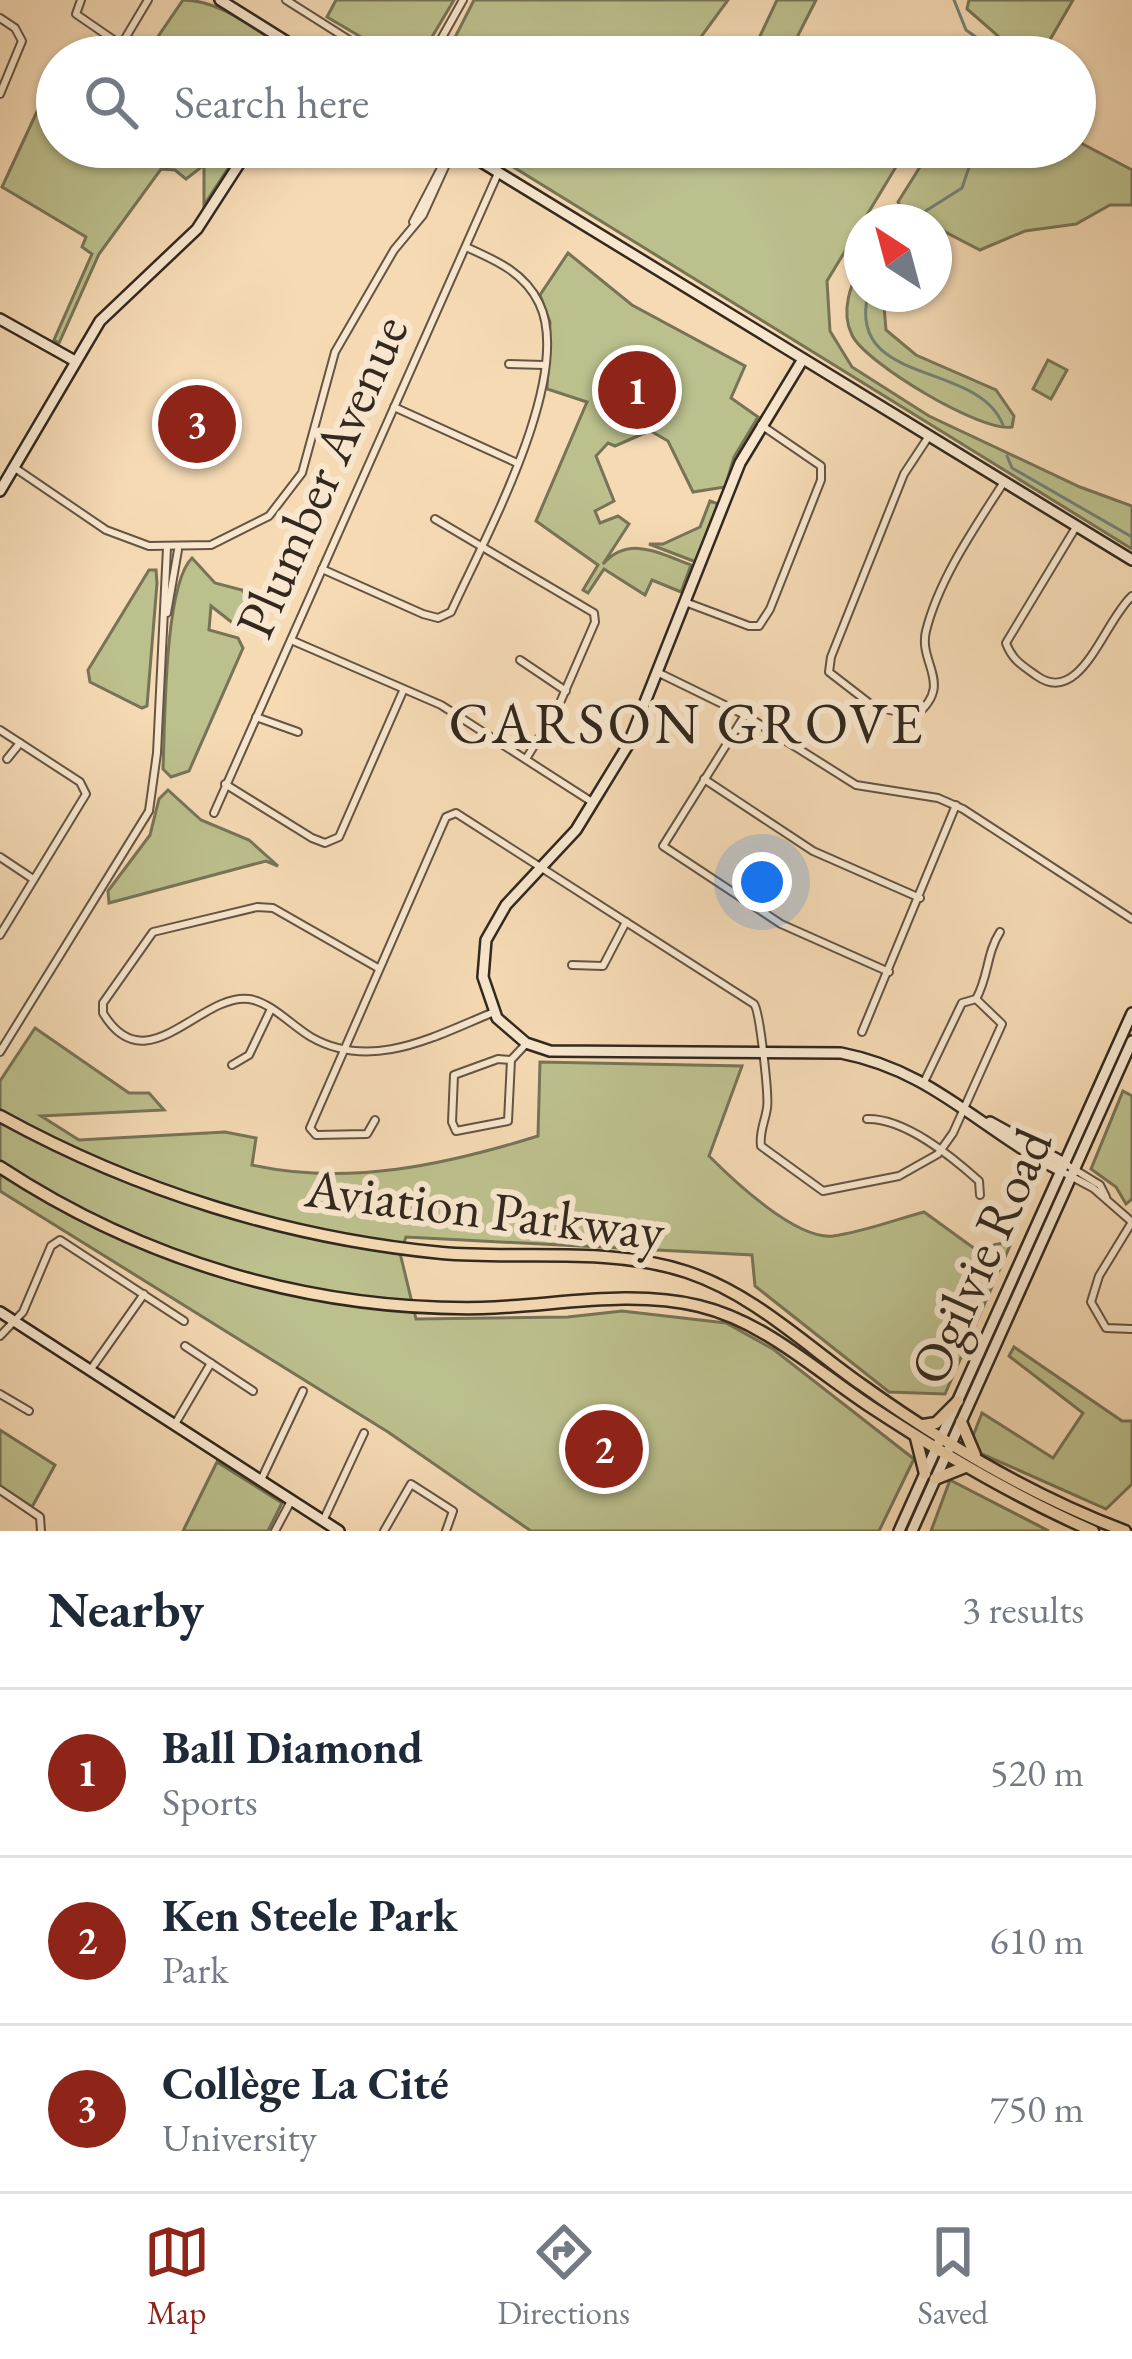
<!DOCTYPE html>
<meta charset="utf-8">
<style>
body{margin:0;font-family:"EB Garamond",serif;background:#f6f6f7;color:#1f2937}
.compass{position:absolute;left:844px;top:204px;width:108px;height:108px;border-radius:50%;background:#fff;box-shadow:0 3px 9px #0004;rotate:324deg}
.you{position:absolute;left:762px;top:882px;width:42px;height:42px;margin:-30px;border:9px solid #fff;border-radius:50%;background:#1a73e8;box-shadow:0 0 0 18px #1a73e833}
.badge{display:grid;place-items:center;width:78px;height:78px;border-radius:50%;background:#8f2418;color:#fff;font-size:39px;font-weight:700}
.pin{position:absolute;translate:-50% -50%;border:6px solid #fff;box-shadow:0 3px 12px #0006}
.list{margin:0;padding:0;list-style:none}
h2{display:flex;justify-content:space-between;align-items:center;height:156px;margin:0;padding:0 48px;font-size:51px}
h2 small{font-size:39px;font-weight:400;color:#747a83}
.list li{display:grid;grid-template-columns:78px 1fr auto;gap:36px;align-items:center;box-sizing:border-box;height:168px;padding:0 48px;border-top:3px solid #e0e1e3}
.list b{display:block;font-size:45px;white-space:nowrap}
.list p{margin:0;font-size:39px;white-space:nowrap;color:#747a83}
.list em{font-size:39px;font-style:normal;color:#747a83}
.icon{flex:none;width:66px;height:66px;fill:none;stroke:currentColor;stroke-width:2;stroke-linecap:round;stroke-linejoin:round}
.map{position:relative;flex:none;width:1132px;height:1531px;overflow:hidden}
.search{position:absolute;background:#fff;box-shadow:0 3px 9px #0004;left:36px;right:36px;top:36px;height:132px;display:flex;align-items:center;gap:30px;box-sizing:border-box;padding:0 42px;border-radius:66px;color:#747a83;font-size:45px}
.sheet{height:660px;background:#fff}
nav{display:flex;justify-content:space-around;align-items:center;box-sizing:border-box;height:168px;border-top:3px solid #e0e1e3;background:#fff;font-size:33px;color:#747a83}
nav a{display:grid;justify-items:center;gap:6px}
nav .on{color:#8f2418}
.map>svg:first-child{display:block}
</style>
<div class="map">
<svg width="1132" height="1531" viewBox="0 0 1132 1531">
<rect width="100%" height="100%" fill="#f5dab4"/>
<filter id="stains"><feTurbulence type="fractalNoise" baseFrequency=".00167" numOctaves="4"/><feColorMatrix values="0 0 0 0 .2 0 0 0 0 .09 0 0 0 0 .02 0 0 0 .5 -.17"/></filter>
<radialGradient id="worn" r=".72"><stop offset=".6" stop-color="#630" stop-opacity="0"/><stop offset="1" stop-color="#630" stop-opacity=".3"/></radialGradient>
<g fill="#bcc08d" stroke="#777456" stroke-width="3">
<path d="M183 0C219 0 251 27 282 46L280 57H144Z"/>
<path d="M336 0H454L420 57H395L327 17Z"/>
<path d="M474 0H728L695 45V57H445Z"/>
<path d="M777 0H816L787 57H750Z"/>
<path d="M969 0H1073L1040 57H1022L967 9Z"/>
<path d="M47 90 57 96V147H242L204 205V165L186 179 175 170 161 169 99 254 59 343 54 340 92 254 82 247 86 237 2 187Z"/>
<path d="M1075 140 1132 170V205H1110L1076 224 1025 231 980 250 903 210 898 202 930 151 1075 147Z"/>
<path d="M481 147H902L905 152 827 281 830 331 852 367 929 416 1080 487 1132 506V549Z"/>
<path d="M568 253 632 305 745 366 731 398 758 417 734 457 725 487 693 492 668 441 642 426 645 433 615 446 608 443 596 456 614 501 595 511 600 523 618 516 629 524 603 564C629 535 658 553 691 565L681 592 652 580 645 595 604 569 588 593 583 590 598 565 536 521 587 402 547 389 550 322 540 295Z"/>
<path d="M862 263V294H883L886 330 916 355 996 390 1014 416 1012 427C982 433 865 363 852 335 840 311 851 284 862 263Z"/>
<path d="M1048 360 1067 370 1051 399 1033 389Z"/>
<path d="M710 501 718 504 696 562 649 544H663L700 527Z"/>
<path d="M192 558 215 583 242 590 249 600 234 624 211 606 209 630 238 638 243 648 189 771 171 777 163 769C165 725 164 585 192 558Z"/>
<path d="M149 570H156L157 583 147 706 142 708 90 682 88 670Z"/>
<path d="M168 790 201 820 249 840 278 866 266 861 109 903 108 891 150 835 159 799Z"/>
<path d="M35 1028 129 1093H149L164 1110 41 1116 79 1140 225 1132 256 1138 252 1165C349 1186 445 1165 538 1136L540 1062 742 1066 709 1156C734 1181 796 1240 833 1236 863 1232 894 1220 924 1212L975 1249 1012 1241 945 1394 889 1392 755 1286 752 1255 406 1237 400 1253 416 1319 568 1317 622 1311 726 1323 773 1349 914 1459 879 1531H531L388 1432 0 1191V1081Z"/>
<path d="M1123 1091 1132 1096V1199L1126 1204 1116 1187 1091 1169Z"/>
<path d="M1014 1347 1122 1421H1132V1484L1106 1509 980 1453 973 1436 982 1413 1053 1458 1083 1413 1009 1356Z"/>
<path d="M0 1430 55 1465 32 1507 0 1486Z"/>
<path d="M217 1462 282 1503 268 1531H183Z"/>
<path d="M950 1480 1049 1531H931Z"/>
</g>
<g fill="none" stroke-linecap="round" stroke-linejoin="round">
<g stroke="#728074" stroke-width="3">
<path d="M954 0 966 30 983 42"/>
<path d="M924 212 962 188 976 147"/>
<path d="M868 294C846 387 978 360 1003 425"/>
<path d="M1007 456 1012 468 1132 537"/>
</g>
<defs>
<g id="street">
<path d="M81 0 76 14 121 45"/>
<path d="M286 0 376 57"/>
<path d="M0 18 15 28 22 41 0 94"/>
<path d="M114 57 148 0"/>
<path d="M431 57 463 0"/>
<path d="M413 222 452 147"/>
<path d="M509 364 544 365"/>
<path d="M394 407 517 463"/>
<path d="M929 436 904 474 831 657 829 672 873 706 915 716C955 684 918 664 926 631 939 579 975 527 1004 482"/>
<path d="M15 468 106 530 149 546 211 545 269 516 302 473 335 352 394 250 423 215 454 147"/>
<path d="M435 519 594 613 595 622 559 705 526 759"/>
<path d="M1076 527 1006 643C1012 660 1023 666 1037 676 1081 707 1104 621 1132 596"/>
<path d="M322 569 423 614 438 618 451 612C483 541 575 376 539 303 524 272 495 260 466 247"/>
<path d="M685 602 749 626H759L770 609 821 480V466L761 425"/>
<path d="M167 613 178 550"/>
<path d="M291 640 441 705 592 802"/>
<path d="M520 660 566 691"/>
<path d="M657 672 745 715 856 785 938 798 963 809 1132 919"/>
<path d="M745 715 663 846 781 924 889 972"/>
<path d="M256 717 298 732"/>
<path d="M0 730 80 782 86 794 0 935"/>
<path d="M7 759 20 743"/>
<path d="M704 779 813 851 920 898"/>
<path d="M225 784 312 838 325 843 339 837 403 691"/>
<path d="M214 813 499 171"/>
<path d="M0 857 33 879"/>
<path d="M572 965 603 966 626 922"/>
<path d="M378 968 273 908 257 907 153 932 103 1003V1013C146 1085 200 993 249 999 271 1002 292 1026 311 1037 372 1072 435 1036 494 1012"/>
<path d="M976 999C989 976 986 954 1000 932"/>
<path d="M862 1032 956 805"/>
<path d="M0 1052 149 811 157 753 167 548"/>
<path d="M511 1060 498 1059 454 1075 452 1122 456 1131 508 1121 511 1060 525 1045"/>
<path d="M232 1065 249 1055 271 1009"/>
<path d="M925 1080 962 1003 976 999"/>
<path d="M867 1119C905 1118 951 1156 979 1181L980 1195"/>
<path d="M375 1120 367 1134 316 1135 310 1128 446 817 456 813 754 1004C760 1011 769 1097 767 1108 765 1122 759 1132 761 1146L823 1191 899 1176 938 1154 953 1133 1002 1024 976 999"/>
<path d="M1064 1163 1100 1185 1106 1197"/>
<path d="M1061 1171 1093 1188 1132 1222"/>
<path d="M1132 1222 1099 1276 1091 1302 1106 1328 1132 1329"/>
<path d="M0 1336 23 1312 51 1246 60 1240 184 1321"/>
<path d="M185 1346 253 1391"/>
<path d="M91 1369 144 1294"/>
<path d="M0 1394 29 1411"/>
<path d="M175 1424 211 1363"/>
<path d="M261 1480 303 1391"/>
<path d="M0 1490 40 1517 41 1531"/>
<path d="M323 1521 364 1433"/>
<path d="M275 1531 291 1501"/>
<path d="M384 1531 411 1484 453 1511 446 1531"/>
</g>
<g id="secondary">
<path d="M220 0 311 57"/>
<path d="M457 147 1132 560"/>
<path d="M0 319 75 361"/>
<path d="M803 359 740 463 628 745 576 830 506 905 486 940 483 977 497 1018 526 1043 550 1051 841 1053C934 1071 980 1130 1061 1171"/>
<path d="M0 491 100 321 197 229 250 147"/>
<path d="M990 1122 1064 1163"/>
<path d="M0 1312 339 1531"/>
<path d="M899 1531 1132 1013"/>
<path d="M912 1531 1132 1041"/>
</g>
<g id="primary">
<path d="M0 1116C136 1191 287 1238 442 1253 522 1260 609 1246 687 1272 755 1295 805 1345 862 1385 943 1443 1032 1496 1125 1531"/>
<path d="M0 1167C143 1261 311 1311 482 1308 553 1306 629 1289 699 1306 765 1322 815 1370 871 1407 941 1453 1015 1497 1093 1531"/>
<path d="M961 1422 975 1455"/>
<path d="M923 1425 936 1423 958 1401"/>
<path d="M916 1438 925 1474"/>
<path d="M935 1479 965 1467"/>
</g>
</defs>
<use href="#street" stroke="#635444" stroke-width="10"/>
<use href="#secondary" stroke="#32281e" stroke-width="14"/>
<use href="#primary" stroke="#32281e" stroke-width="15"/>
<use href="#street" stroke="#f8e7ce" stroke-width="6"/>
<use href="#secondary" stroke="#f8e7ce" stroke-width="9"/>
<use href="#primary" stroke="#f5dab4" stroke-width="10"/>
</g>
<g text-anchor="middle" stroke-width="12" stroke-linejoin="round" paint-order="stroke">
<g font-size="54" fill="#32281e" stroke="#f8e7ce">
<text transform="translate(321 476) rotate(-66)" y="19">Plumber Avenue</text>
<text transform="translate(485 1209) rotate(7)" y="19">Aviation Parkway</text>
<text transform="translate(980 1256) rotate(-66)" y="19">Ogilvie Road</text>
</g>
<g font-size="57" letter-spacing="3" fill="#32281e" stroke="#f8e7ce">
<text x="687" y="743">CARSON GROVE</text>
</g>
</g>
<rect width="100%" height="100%" filter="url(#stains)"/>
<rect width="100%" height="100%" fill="url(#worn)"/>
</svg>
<svg class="compass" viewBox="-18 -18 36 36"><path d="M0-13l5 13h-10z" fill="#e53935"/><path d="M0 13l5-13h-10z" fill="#747a83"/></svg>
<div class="you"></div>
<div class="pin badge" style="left:637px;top:390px">1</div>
<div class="pin badge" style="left:604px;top:1449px">2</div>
<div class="pin badge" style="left:197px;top:424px">3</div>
<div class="search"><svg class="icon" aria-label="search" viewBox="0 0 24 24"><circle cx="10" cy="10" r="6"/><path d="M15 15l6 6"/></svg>Search here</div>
</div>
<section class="sheet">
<h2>Nearby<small>3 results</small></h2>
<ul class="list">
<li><span class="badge">1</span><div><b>Ball Diamond</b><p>Sports</p></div><em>520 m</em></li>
<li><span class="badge">2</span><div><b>Ken Steele Park</b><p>Park</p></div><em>610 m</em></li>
<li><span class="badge">3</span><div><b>Collège La Cité</b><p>University</p></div><em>750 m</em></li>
</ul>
</section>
<nav>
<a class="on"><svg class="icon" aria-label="map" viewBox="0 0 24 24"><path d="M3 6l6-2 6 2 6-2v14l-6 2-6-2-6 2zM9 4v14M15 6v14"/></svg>Map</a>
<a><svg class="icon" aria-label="directions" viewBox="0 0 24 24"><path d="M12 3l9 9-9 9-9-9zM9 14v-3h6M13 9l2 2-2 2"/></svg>Directions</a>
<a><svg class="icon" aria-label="saved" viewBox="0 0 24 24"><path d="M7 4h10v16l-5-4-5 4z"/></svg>Saved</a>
</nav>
